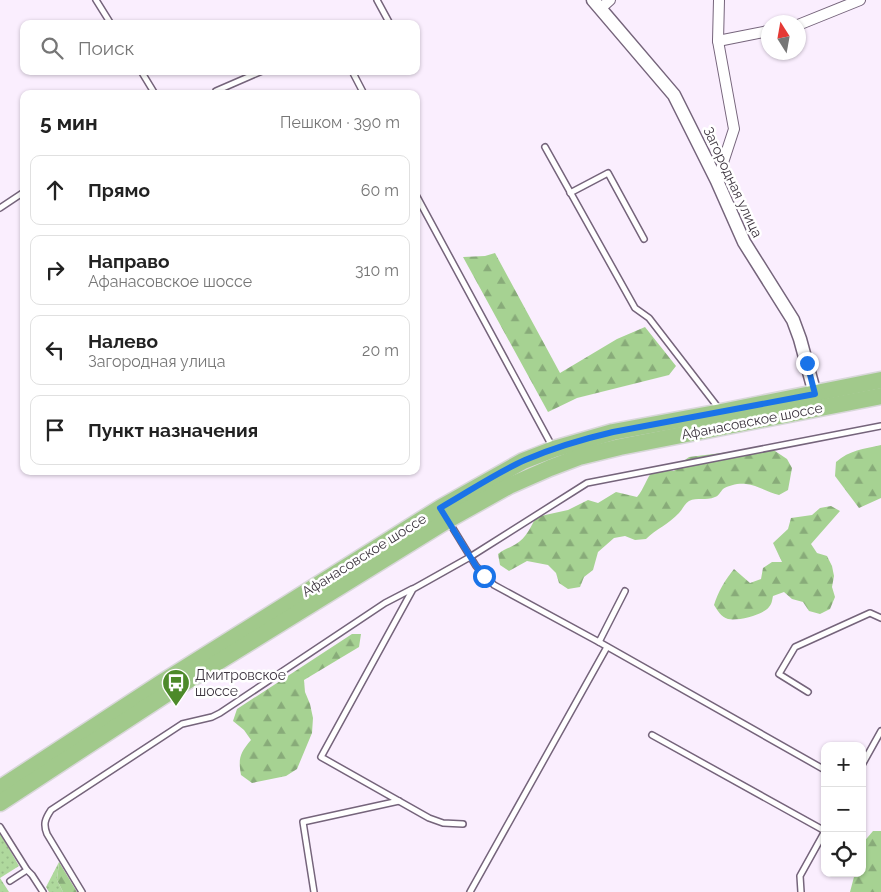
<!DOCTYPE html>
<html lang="ru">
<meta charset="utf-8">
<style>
body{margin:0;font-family:Raleway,sans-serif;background:#f2f2f2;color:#222}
.controls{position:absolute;right:15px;bottom:15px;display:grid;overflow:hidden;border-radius:10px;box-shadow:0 1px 4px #0004}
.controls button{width:45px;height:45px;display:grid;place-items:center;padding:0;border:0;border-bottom:1px solid #e0e0e0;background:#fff;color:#222;font:25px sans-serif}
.compass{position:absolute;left:761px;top:15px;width:45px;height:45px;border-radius:50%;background:#fff;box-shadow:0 1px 4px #0004;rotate:349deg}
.stop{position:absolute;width:15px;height:15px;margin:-11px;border:4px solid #1a73e8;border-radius:50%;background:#fff}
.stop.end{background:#1a73e8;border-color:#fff;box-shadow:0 1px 5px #0008}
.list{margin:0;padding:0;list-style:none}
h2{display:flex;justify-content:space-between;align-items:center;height:65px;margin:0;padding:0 20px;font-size:21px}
h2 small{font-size:16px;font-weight:400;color:#767676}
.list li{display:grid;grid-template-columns:32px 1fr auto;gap:15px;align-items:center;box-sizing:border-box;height:70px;margin:0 10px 10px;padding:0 10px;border:1px solid #e0e0e0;border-radius:10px}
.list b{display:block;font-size:19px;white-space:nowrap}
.list p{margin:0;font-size:16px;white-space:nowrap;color:#767676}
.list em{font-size:16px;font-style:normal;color:#767676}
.icon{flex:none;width:28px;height:28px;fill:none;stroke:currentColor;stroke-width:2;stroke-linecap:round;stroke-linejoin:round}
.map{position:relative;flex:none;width:881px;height:892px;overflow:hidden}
.search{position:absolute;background:#fff;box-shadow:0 1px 4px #0004;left:20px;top:20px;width:400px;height:55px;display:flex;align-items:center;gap:12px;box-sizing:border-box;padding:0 18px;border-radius:10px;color:#767676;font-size:19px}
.panel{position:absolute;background:#fff;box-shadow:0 1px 4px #0004;left:20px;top:90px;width:400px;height:385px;border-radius:10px}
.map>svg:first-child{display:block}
</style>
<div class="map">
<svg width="881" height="892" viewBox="0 0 881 892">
<defs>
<pattern id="green-dots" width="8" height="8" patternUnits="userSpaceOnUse" patternTransform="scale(1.25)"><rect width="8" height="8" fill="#afd99d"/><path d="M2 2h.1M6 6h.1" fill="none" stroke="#97bb88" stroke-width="1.8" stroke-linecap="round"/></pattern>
<pattern id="forest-firs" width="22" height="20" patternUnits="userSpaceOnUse" patternTransform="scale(1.25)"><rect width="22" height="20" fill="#a6d292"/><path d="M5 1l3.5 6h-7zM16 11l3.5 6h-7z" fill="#88ab79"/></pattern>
</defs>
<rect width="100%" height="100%" fill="#faeefe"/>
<g fill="url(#green-dots)">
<path d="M0 833 19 866 0 878 9 892H0Z"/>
<path d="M59 862 57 880 63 892H49L46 887Z"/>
</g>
<g fill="url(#forest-firs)">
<path d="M495 253 560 373 617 339 645 327 676 366 669 375 577 398 548 412 463 257 485 256Z"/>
<path d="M881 445V498L859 508 835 476 836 462C850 450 863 449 881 445Z"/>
<path d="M769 447 787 459 792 468 788 490 779 495C767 492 757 485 746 484 739 483 729 485 723 489 720 492 719 496 715 497 706 501 697 497 689 501 684 504 683 509 679 513 669 524 656 529 646 539L635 540 625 536 614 538 598 552 593 570 584 577 580 587 568 589 559 583 556 573 548 565 527 561 509 571 500 565 498 554C504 549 510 548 516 544 526 538 531 527 536 517L568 510 588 500 598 503 616 492 637 497C644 489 646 479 653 470L663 469 674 471 681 463 689 457Z"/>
<path d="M831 506 840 511 811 544 817 553 827 556 832 566 834 576 832 587 835 597 830 609 820 614 809 611 803 602 792 599 784 592 773 596C772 600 772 604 769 607 763 615 738 621 728 619 721 617 718 611 714 605 718 592 725 580 734 569L750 583 761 579 763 568 772 562H782L773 543 788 529 791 518 812 515 820 508Z"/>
<path d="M352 634H361L359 647 304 680 305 692 310 704 313 718 312 733 297 769 286 776 252 783 241 775C238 758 240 753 251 740L244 730 233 721 237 709Z"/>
<path d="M873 831H881V892H850L855 873H862V844Z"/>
<path d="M59 862 77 892H63L57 880Z"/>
</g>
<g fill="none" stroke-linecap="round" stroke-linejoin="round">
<defs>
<g id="service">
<path d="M96 0 111 24"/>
<path d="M377 0 390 24"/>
<path d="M141 71 155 94"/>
<path d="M352 71 364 94"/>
<path d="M216 91 262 71"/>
<path d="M545 147 635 308 649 318 720 410"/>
<path d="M570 193 608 173 644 239"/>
<path d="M416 195 552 446"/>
<path d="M0 208 24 192"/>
<path d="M449 522 476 566 494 585 599 642 625 591"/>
<path d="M599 642 825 770"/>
<path d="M808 692 779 674 795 647 870 613 881 618"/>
<path d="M652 735 825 831"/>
<path d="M862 765 881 731"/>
<path d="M463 824 443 823 429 818 321 757 413 589 470 557 587 483 881 426"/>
<path d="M0 827 27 870 10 881"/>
<path d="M27 870 32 875 43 892"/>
<path d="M82 892 47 834C43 824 45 819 51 810L182 724 212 717 220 713 385 603 412 589"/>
<path d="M314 892 303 822 399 801"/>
<path d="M470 892 607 647"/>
<path d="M801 892 800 876 825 831"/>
</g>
<g id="minor">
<path d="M601 8 610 0"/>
<path d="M798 25 860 0"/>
<path d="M718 41 768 31"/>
<path d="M717 181 734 129 718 41 719 0"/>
</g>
<path id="tertiary" d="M593 0 674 95 717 181 744 242 793 320 800 339 815 394"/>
<g id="primary">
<path d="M0 788 161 683 440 508 523 461 554 449 613 432 721 412 881 380"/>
<path d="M0 803 168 693 448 520 509 486 550 468 579 457 620 447 881 396"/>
</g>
</defs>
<use href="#service" stroke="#75647b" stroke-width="8"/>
<use href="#minor" stroke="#75647b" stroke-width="12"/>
<use href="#tertiary" stroke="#75647b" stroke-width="15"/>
<use href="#primary" stroke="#d8d7d9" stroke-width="19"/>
<use href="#service" stroke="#fff" stroke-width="5"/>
<use href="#minor" stroke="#fff" stroke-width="10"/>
<use href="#tertiary" stroke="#fff" stroke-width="12"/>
<use href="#primary" stroke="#a1c98b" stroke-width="16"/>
</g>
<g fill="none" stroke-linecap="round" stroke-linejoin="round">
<path stroke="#1a73e8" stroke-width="6" d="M484 576 476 566 440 508C468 492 496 473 525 460 553 448 583 439 613 432L815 394 807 363"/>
</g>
<defs>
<symbol id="bus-pin" viewBox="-11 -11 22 30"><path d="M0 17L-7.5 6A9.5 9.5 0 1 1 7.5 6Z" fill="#4d8a2a" stroke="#fff"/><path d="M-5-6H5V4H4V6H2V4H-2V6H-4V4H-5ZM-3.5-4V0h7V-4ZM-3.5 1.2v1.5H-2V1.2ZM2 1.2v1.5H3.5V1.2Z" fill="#fff"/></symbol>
</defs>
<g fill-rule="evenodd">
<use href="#bus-pin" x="160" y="667" width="32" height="43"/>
</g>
<g text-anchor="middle" stroke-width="5" stroke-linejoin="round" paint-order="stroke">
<g font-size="14" fill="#3d353f" stroke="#fff">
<text transform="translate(733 182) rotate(65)" y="5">Загородная улица</text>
<text transform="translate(752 421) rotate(-11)" y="5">Афанасовское шоссе</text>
<text transform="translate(364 555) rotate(-32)" y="5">Афанасовское шоссе</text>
</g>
<g font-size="14" fill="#3d353f" stroke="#fff" text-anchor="start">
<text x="195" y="680">Дмитровское<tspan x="195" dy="16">шоссе</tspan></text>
</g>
</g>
</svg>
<div class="controls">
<button>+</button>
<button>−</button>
<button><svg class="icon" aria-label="locate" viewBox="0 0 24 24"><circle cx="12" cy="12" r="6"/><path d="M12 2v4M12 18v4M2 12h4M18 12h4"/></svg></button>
</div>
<svg class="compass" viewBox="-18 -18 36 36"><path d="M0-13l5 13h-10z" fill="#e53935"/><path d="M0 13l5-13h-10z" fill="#767676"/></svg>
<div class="stop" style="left:484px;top:576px"></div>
<div class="stop end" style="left:807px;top:363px"></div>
<div class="search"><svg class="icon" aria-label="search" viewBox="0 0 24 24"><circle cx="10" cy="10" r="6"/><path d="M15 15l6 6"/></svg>Поиск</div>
<section class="panel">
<h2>5 мин<small>Пешком · 390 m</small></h2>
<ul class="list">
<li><svg class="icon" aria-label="ahead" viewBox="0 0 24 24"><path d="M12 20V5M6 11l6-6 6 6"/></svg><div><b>Прямо</b></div><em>60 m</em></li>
<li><svg class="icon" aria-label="right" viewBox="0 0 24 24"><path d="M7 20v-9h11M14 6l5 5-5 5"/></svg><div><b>Направо</b><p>Афанасовское шоссе</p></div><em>310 m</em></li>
<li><svg class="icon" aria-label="left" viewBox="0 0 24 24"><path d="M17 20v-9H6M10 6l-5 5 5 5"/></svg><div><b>Налево</b><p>Загородная улица</p></div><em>20 m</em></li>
<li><svg class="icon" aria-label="arrive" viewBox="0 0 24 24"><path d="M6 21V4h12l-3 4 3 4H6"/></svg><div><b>Пункт назначения</b></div></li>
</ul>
</section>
</div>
